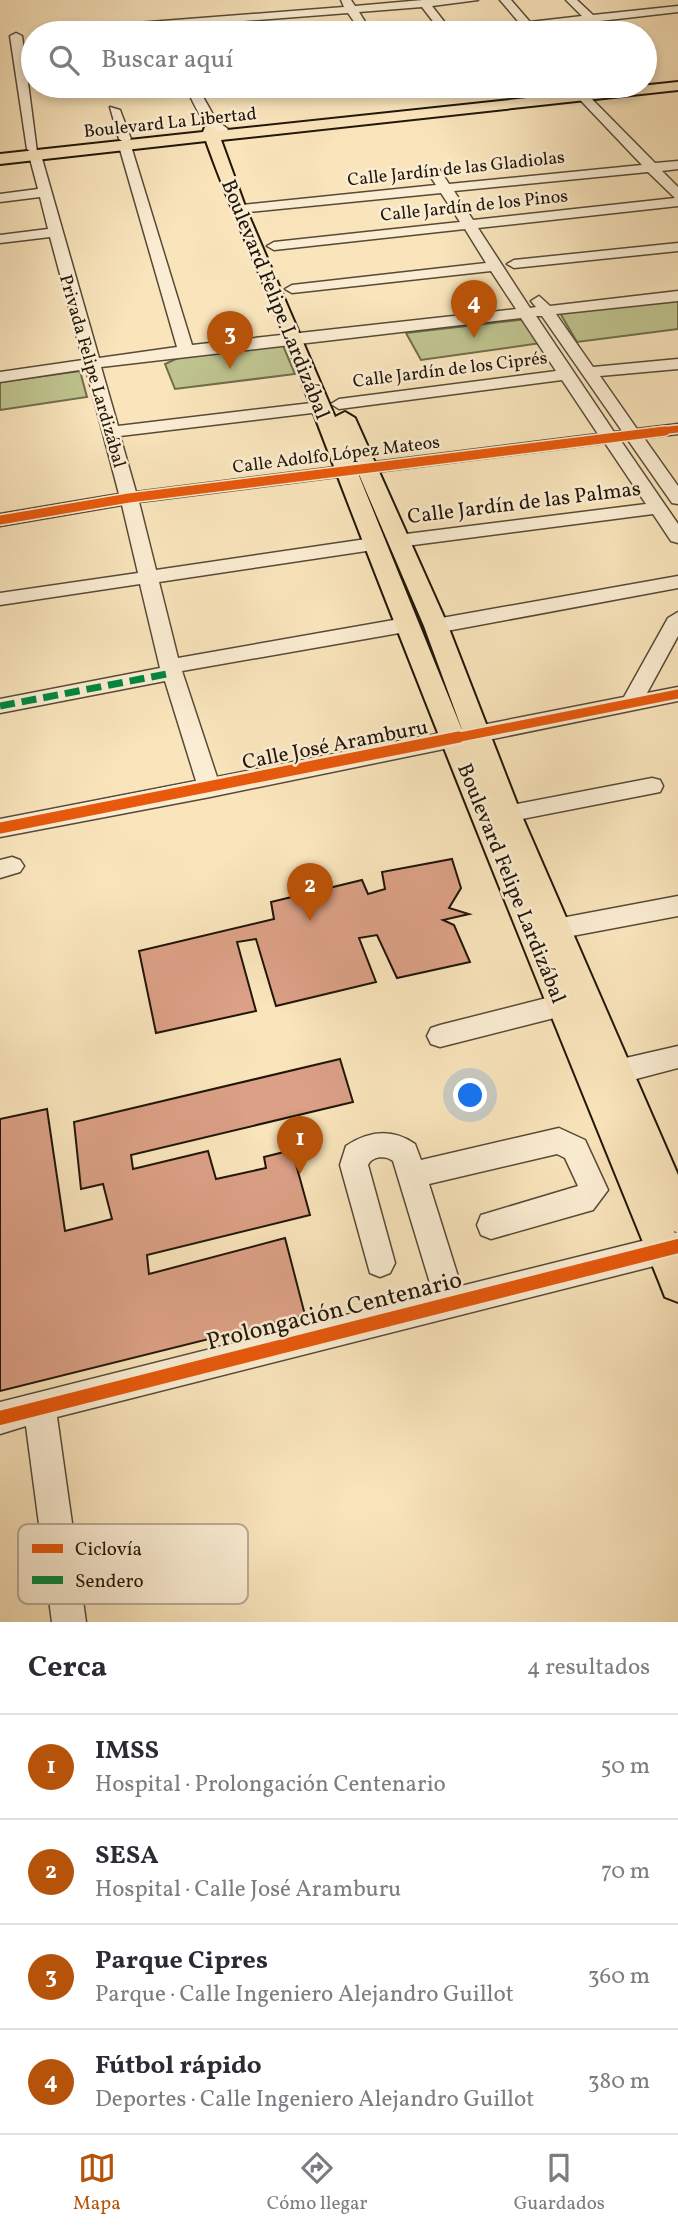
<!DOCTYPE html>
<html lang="es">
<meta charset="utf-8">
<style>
body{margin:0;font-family:Vollkorn,serif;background:#f7f7f7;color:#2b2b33}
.you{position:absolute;left:471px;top:1096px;width:24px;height:24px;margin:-18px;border:5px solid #fff;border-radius:50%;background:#1a73e8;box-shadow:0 0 0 10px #1a73e833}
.badge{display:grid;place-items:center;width:46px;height:46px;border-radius:50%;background:#b45309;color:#fff;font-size:23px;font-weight:700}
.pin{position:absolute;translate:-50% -58px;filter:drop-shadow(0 2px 4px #0008)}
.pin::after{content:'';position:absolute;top:37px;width:24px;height:21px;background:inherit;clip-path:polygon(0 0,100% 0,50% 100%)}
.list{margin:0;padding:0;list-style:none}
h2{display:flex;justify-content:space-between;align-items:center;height:91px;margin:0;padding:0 28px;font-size:30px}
h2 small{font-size:23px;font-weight:400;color:#7c7c81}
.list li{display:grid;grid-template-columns:46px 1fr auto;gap:21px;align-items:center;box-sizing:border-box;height:105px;padding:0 28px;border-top:2px solid #e1e1e2}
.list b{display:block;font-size:26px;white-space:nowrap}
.list p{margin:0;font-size:23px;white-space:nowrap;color:#7c7c81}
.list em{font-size:23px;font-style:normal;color:#7c7c81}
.icon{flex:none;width:38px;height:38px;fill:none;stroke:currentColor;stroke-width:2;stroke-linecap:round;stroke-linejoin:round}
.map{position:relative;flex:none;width:678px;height:1622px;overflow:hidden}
.search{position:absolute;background:#fff;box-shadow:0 4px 10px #0003;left:21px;right:21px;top:21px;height:77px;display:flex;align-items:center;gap:18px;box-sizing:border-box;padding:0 24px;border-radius:38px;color:#7c7c81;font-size:26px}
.sheet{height:511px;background:#fff}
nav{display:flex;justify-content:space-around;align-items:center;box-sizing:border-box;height:98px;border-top:2px solid #e1e1e2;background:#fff;font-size:19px;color:#7c7c81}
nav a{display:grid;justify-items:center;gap:4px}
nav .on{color:#b45309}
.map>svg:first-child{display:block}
</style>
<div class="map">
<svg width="678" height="1622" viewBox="0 0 678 1622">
<rect width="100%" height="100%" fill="#f9e4bb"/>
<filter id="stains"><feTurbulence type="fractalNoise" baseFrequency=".00286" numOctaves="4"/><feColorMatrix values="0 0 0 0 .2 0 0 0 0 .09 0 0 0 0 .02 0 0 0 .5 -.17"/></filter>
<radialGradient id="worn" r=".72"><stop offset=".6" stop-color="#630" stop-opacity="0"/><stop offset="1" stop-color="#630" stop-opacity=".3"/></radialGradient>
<g fill="#bfc48f" stroke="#706d4c" stroke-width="2">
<path d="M678 299V329L577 342 560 313Z"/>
<path d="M527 319 541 343 421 360 406 333Z"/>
<path d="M282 343 295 374 175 389 165 364 180 357Z"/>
<path d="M80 371 87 397 0 410V382Z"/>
</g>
<g fill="#dba086" stroke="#211609" stroke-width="2">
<path d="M452 859 461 888 449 908 469 914 443 920 454 925 470 962 397 978 377 935 359 938 376 982 276 1006 256 939 237 942 256 1011 156 1033 139 951 274 919 271 902 362 880 368 894 385 889 382 872Z"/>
<path d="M340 1059 353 1102 131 1155 133 1169 208 1151 216 1179 266 1168 264 1157 292 1150 310 1215 147 1255 149 1274 285 1238 305 1315 0 1391V1119L47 1109 65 1231 112 1219 103 1184 81 1189 74 1122Z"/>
</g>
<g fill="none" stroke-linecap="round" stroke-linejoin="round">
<defs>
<g id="minor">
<path d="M341 0H351L355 6 423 0H478L432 6 453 33H442L422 7 359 12 372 33H362L348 13 86 33H40L46 30 344 7Z"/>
<path d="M500 0H511L530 22 582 16 566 0H577L593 15 678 6V12L600 21 612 33H601L588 22 535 28 539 33H528Z"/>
<path d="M16 33 22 36 37 152 41 155 99 358 177 347 119 146 124 142 119 139 110 107 120 110 131 139 126 142 131 146 192 345 516 309 491 271 292 293 285 289 292 285 486 263 465 229 274 250 267 246 274 242 460 222 441 193 238 213 233 212V206L436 185 428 173 435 169 440 170 449 184 642 165 567 86H579L655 163 678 161V169L662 171 678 187V206L478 228 530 308 536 307 531 301 539 296 550 306 678 291V301L556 314 593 367 678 359V369L600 376 637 429 678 424V434L644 438 678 486V504L672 503 628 440 621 441 678 524V543L671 541 653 514 398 547 389 541 398 535 646 504 605 443 139 502 156 570 373 538 382 544 373 550 159 582 178 658 405 618 415 625 405 632 182 671 217 777 624 697 668 618 678 612V636L647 693 678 687V701L210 797 0 837V819L196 781 165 681 0 713V699L160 668 140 584 0 605V593L138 573 122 505 0 526V514L119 494 86 369 0 382V372L83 360 50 237 0 243V235L48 229 40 197 0 202V194L38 189 29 155 31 152 27 149 10 36ZM648 172 675 198 473 220 454 191ZM536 316H542L622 431 614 432ZM521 318 556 371 339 399 331 404 339 409 562 380 598 434 136 492 120 436 320 412 328 407 320 402 118 426 101 367Z"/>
<path d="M185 86H197L216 120 228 129 226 132C204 134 194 102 185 86Z"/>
<path d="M678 243V251L514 268 507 264 514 260Z"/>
<path d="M678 576V588L436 633 426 626 436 619Z"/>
<path d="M652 778 660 780 663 786 660 792 507 822 499 820 496 814 499 808 507 806Z"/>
<path d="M12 857 20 860 24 866 20 872 0 878V860Z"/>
<path d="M678 896V916L556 939 547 936 544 929 547 922 556 919Z"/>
<path d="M562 994 571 997 575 1005 571 1013 562 1016 440 1047 431 1044 427 1036 431 1028 440 1025Z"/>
<path d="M678 1046V1068L617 1084 608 1080 604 1072 608 1064 617 1060Z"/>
<path d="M559 1128 585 1140 608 1190 593 1210 491 1239 481 1235 477 1225 481 1215 578 1186 565 1158 557 1154 429 1184 461 1286 678 1232V1260L57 1417 86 1622H52L26 1426 0 1434V1402L433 1293 393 1161C386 1155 372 1156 368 1165L395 1263 390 1273 380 1277 370 1273 340 1165 346 1146C369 1131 392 1128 415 1144L421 1160Z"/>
</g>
<path id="major" d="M678 82V90L221 140 246 209 335 417 345 412 355 418 448 626 521 814 678 1175V1233L674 1231 678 1241V1302L665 1297 660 1284C534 973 407 662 289 348 263 278 231 212 206 141L0 164V154L203 132 205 127 210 125 218 131ZM349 451 424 626 464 735Z"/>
</defs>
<use href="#minor" stroke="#574a36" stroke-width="3"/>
<use href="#major" stroke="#211609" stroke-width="4"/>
<use href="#minor" fill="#fbedd3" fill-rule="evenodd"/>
<use href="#major" fill="#f9e4bb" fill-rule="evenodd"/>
<path stroke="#00873e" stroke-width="7" stroke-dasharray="15 7" stroke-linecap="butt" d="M0 706 172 673"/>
<defs>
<path id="cycleway-far3" d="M651 432 678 429"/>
<g id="cycleway-far2">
<path d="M0 520 129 498 665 431"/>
<path d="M450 739 678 694"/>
</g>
<path id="cycleway-far1" d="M0 828 459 737"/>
<path id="cycleway" d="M0 1418 678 1246"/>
</defs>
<use href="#cycleway-far3" stroke="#fbedd3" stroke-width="10"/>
<use href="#cycleway-far2" stroke="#fbedd3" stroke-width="12"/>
<use href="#cycleway-far1" stroke="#fbedd3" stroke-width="16"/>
<use href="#cycleway" stroke="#fbedd3" stroke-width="18"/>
<use href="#cycleway-far3" stroke="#e8590c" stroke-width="7"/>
<use href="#cycleway-far2" stroke="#e8590c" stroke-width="9"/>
<use href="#cycleway-far1" stroke="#e8590c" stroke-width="11"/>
<use href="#cycleway" stroke="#e8590c" stroke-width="14"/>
</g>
<g text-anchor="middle" stroke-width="5" stroke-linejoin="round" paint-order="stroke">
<g font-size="18" fill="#211609" stroke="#fbedd3">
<text transform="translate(170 122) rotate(-6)" y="6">Boulevard La Libertad</text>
<text transform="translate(456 168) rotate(-6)" y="6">Calle Jardín de las Gladiolas</text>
<text transform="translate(474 205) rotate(-6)" y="6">Calle Jardín de los Pinos</text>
<text transform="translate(450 369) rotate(-7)" y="6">Calle Jardín de los Ciprés</text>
<text transform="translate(93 371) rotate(74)" y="6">Privada Felipe Lardizábal</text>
<text transform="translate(336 454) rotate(-7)" y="6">Calle Adolfo López Mateos</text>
</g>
<g font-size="21" fill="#211609" stroke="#fbedd3">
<text transform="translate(276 299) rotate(68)" y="7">Boulevard Felipe Lardizábal</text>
<text transform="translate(524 502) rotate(-7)" y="7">Calle Jardín de las Palmas</text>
<text transform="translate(335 744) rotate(-11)" y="7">Calle José Aramburu</text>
<text transform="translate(512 883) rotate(68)" y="7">Boulevard Felipe Lardizábal</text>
</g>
<g font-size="24" fill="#211609" stroke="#fbedd3">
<text transform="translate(334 1310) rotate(-14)" y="8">Prolongación Centenario</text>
</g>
</g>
<rect x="18" y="1524" width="230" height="80" rx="10" fill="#fbedd3" stroke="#baac96" stroke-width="2"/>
<rect x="32" y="1544" width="31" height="9" fill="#e8590c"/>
<rect x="32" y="1576" width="31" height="8" fill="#00873e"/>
<g font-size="19" fill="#211609">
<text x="75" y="1555">Ciclovía</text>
<text x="75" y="1587">Sendero</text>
</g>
<rect width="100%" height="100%" filter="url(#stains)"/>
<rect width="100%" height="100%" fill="url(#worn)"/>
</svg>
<div class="you"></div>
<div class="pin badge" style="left:300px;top:1174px">1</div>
<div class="pin badge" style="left:310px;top:921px">2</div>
<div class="pin badge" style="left:230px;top:369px">3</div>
<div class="pin badge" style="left:474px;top:338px">4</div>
<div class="search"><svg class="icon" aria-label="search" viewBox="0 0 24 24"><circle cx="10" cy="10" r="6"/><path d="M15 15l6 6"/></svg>Buscar aquí</div>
</div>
<section class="sheet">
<h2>Cerca<small>4 resultados</small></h2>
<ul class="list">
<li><span class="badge">1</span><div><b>IMSS</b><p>Hospital · Prolongación Centenario</p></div><em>50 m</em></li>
<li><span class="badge">2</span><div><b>SESA</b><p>Hospital · Calle José Aramburu</p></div><em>70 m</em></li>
<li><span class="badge">3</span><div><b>Parque Cipres</b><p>Parque · Calle Ingeniero Alejandro Guillot</p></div><em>360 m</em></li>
<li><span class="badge">4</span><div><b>Fútbol rápido</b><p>Deportes · Calle Ingeniero Alejandro Guillot</p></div><em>380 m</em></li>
</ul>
</section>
<nav>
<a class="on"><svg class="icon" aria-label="map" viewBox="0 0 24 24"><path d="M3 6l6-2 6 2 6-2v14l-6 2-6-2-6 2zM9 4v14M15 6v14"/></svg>Mapa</a>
<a><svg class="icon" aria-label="directions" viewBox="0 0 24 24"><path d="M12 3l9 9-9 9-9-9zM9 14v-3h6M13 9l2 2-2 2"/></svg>Cómo llegar</a>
<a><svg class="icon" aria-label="saved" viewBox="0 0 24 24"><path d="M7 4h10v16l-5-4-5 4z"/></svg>Guardados</a>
</nav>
